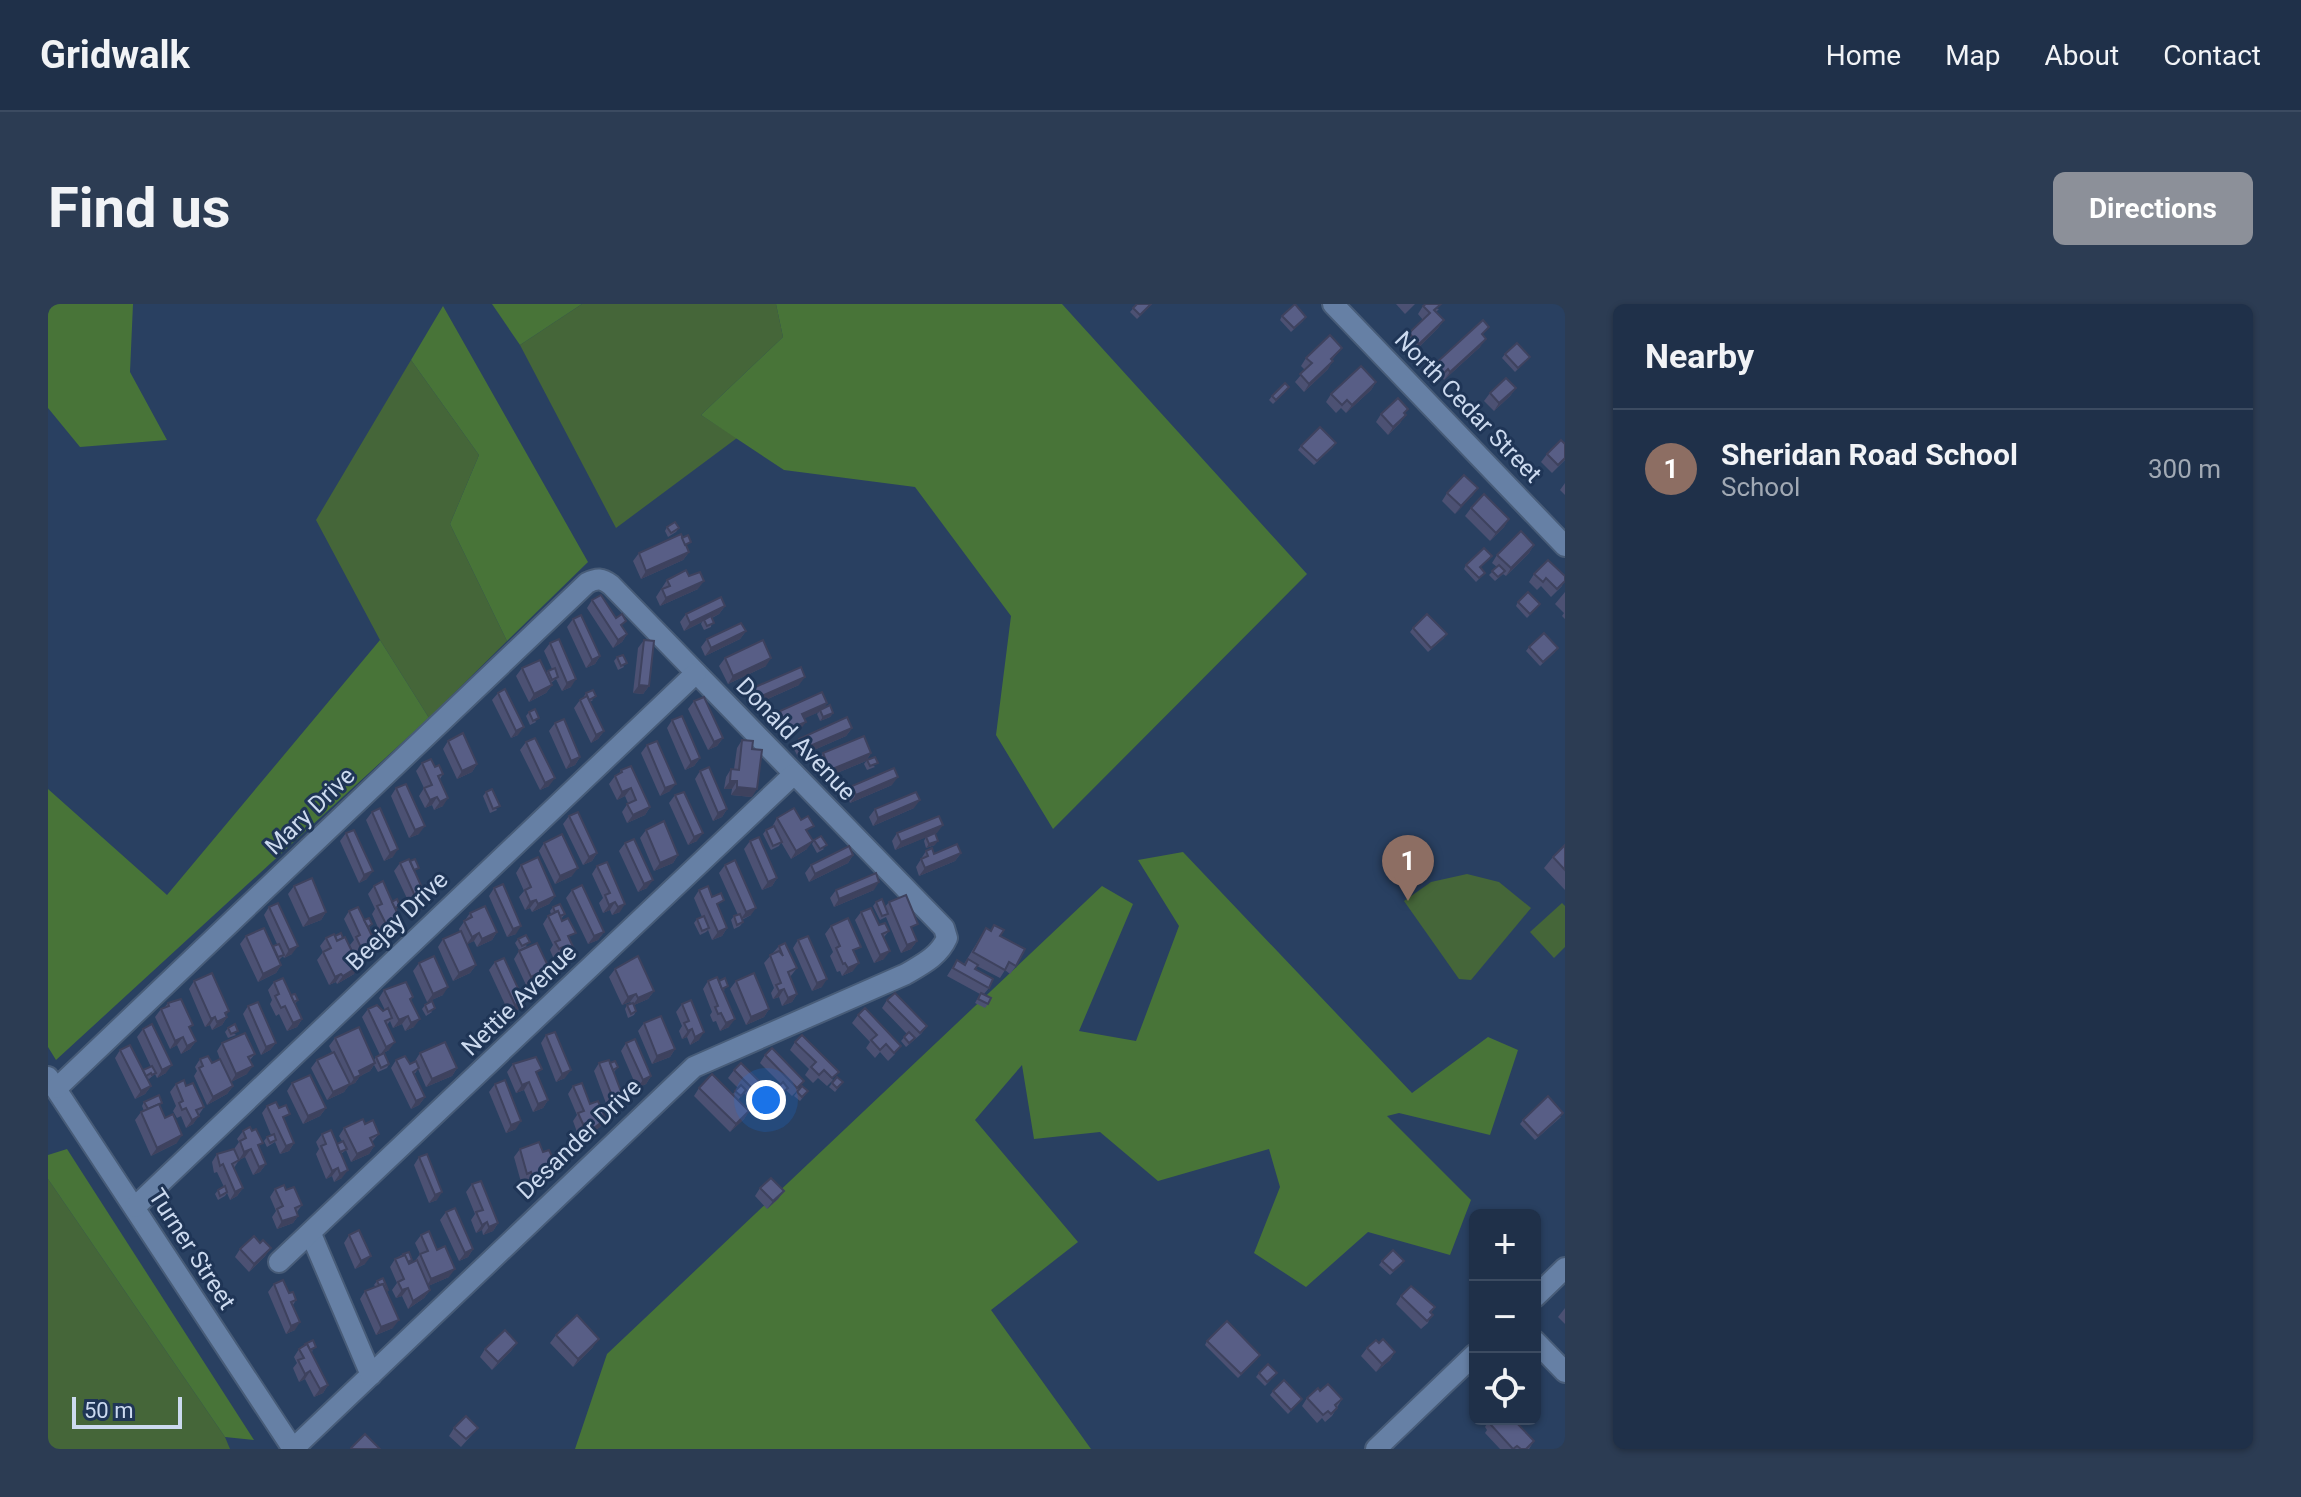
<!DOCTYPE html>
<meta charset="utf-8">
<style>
body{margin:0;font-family:Roboto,sans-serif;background:#2c3c53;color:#f1f3f6}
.controls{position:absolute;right:24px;bottom:24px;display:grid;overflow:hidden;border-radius:12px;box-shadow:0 2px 6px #0004}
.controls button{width:72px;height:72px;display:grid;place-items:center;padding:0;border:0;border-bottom:2px solid #3c4b61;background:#1f3049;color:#f1f3f6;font:40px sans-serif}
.scale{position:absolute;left:24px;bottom:20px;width:110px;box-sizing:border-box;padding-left:8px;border:4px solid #ccdaef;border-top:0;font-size:22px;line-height:28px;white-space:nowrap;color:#ccdaef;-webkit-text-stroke:6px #1f3556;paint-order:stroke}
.you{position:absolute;left:718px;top:796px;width:28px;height:28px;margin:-20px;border:6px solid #fff;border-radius:50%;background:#1a73e8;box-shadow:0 0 0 12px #1a73e833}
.badge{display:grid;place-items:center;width:52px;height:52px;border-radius:50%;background:#8c9099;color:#fff;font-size:26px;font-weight:700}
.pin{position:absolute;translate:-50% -66px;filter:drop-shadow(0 2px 4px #0008)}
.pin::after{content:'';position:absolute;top:42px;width:28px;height:24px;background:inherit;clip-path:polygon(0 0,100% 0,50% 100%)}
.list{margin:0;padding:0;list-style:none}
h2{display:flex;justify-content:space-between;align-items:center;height:104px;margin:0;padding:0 32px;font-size:34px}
h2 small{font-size:26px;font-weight:400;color:#a1a9b4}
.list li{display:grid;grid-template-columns:52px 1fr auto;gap:24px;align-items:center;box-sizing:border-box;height:120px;padding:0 32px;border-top:2px solid #3c4b61}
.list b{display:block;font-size:30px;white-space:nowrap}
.list p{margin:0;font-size:26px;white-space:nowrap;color:#a1a9b4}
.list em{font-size:26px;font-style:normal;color:#a1a9b4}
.icon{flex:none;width:44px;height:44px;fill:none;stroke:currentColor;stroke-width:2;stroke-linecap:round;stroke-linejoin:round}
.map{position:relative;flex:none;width:1517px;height:1145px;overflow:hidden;border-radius:12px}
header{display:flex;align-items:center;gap:48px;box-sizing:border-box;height:112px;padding:0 40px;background:#1f3049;border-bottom:2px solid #3c4b61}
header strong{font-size:38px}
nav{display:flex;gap:44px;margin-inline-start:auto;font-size:28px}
.intro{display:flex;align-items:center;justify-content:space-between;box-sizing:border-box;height:192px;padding:0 48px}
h1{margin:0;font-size:56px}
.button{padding:20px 36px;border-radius:12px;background:#8c9099;color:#fff;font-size:28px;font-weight:700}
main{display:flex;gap:48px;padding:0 48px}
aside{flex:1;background:#1f3049;border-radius:12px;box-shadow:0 2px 6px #0004}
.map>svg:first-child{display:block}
</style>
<header>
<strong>Gridwalk</strong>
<nav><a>Home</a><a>Map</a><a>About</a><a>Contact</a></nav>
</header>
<div class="intro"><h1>Find us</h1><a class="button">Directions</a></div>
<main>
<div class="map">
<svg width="1517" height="1145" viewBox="0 0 1517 1145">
<rect width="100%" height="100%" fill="#294061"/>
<g fill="#456639">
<path d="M534 0H728L735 33 653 111 689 134 568 224 472 41Z"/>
<path d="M363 56 431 151 402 220 459 337 381 414 332 336 268 216Z"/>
<path d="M1419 570 1451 578 1483 604 1423 676 1411 675 1356 597 1383 578Z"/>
<path d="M1514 599 1517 602V643L1506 654 1482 628Z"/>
<path d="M0 875 177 1133 182 1145H0Z"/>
</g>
<g fill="#487438">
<path d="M0 0H85L82 68 119 136 32 143 0 104Z"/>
<path d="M444 0H534L472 41Z"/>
<path d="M728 0H1014L1259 270 1005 525 948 431 963 312 867 183 736 166 653 111 735 33Z"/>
<path d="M395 2 540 258 459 337 402 220 431 151 363 56Z"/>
<path d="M332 336 381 414 8 756 0 743V485L119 591Z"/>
<path d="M1135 548 1364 789 1440 733 1470 746 1442 831 1351 809 1339 812 1423 896 1402 951 1320 928 1258 983 1206 949 1232 883 1221 845 1110 877 1052 828 986 835 974 761 927 816 1030 938 943 1006 1043 1145H527L559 1050 1054 582 1085 600 1031 727 1088 737 1131 622 1090 556Z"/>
<path d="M19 845 206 1136 177 1133 0 875V851Z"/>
</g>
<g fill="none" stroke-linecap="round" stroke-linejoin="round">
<defs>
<g id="minor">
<path d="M1285 0 1517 242"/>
<path d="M0 773 245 1145"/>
<path d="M9 784 539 279C549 274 554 274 563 281L896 624 899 634C891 652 875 660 858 670L646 763 245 1145"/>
<path d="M87 903 648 369"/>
<path d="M263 930 323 1071"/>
<path d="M231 958 746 470"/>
<path d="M1487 993 1517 964"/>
<path d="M1487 1037 1517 1068"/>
<path d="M1328 1145 1427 1050"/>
</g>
</defs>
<use href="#minor" stroke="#485c78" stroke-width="24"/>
<use href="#minor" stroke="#6680a5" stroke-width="20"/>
</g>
<g fill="#4c5173">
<path d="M1089 0H1104L1089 15 1082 8Z"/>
<path d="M1348 0H1367L1357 10Z"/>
<path d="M1375 2 1391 5 1388 8 1396 16 1390 24 1366 48 1356 37 1361 29 1375 16 1370 10Z"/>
<path d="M1234 12 1255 17 1243 28 1232 16Z"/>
<path d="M1435 32 1432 43 1396 76 1394 73 1390 77 1382 68 1387 60Z"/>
<path d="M1294 44 1284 56 1280 65 1256 88 1247 78 1257 66 1253 62 1258 54Z"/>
<path d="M1457 50 1482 53 1467 68 1454 54Z"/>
<path d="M1328 78 1323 86 1298 109 1293 104 1288 109 1278 98 1283 90Z"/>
<path d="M1468 84 1462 92 1446 107 1436 97 1442 89Z"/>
<path d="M1238 87 1225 100 1221 96 1224 92Z"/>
<path d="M1333 110H1357L1352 119 1340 131 1328 118Z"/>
<path d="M1253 142 1285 143 1266 161 1250 146Z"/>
<path d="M1499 150 1517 156 1504 169 1493 158Z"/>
<path d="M1517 179V191L1512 186Z"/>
<path d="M1430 184 1424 192 1407 210 1394 197 1399 189Z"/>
<path d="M1423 204 1461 215 1456 223 1442 237 1417 212Z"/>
<path d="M619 223 631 224 628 228 620 233 617 227Z"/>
<path d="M1486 241 1481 249 1458 272 1455 270 1447 277 1441 271 1449 263 1444 259 1449 251Z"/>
<path d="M640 242 638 243 641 248 635 256 593 275 585 257 591 249Z"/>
<path d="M1444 252 1432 264 1437 269 1428 278 1416 265 1418 261Z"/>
<path d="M1486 270 1517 272 1514 282 1503 293 1493 282 1489 286 1481 278Z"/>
<path d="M641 272 650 285 612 302 608 293 619 276Z"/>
<path d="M1517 288V315L1514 312 1516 309 1507 300Z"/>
<path d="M544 296 574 323 579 330 574 338 565 344 539 304Z"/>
<path d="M1470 298 1492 300 1479 314 1468 302Z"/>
<path d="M677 302 671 310 664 314 663 323 656 326 653 320 654 318 636 327 632 318 638 310Z"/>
<path d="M525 315 552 352 547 360 538 364 519 323Z"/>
<path d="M1365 324 1396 334 1380 348 1362 328Z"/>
<path d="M698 327 692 335 657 352 653 343 659 335Z"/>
<path d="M596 336 601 382 595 390 585 389 590 344Z"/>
<path d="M502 339 523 383 514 387 508 375 503 379 504 381 498 389 481 398 468 372 474 364 498 370 500 367 504 365 496 347Z"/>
<path d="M1481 343 1507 348 1492 362 1478 347Z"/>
<path d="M569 353 576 363 570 366 566 357Z"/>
<path d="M677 354 718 362 680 380 671 362Z"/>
<path d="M751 381 704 402 699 392 705 384Z"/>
<path d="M450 389 470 431 463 434 444 396Z"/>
<path d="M538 389 545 396 542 398 556 427 550 435 543 439 526 404 532 396 535 394Z"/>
<path d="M646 397 675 434 669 442 660 446 640 405Z"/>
<path d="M779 399 775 405 785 409 782 413 772 417 769 410 771 408 756 414 752 426 738 432 734 424 730 425 726 415 732 407Z"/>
<path d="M481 408 488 418 482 421 478 412Z"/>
<path d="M624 416 652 454 646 462 637 466 619 424Z"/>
<path d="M507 419 532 453 527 461 518 465 501 427Z"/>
<path d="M804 424 798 432 750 453 745 443 751 435Z"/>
<path d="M694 436 704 445V493L683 491 684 485H676L678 473 683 465H686L689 444Z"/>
<path d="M400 437 429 460 424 468 409 475 395 445Z"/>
<path d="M478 438 501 482 492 486 472 446Z"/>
<path d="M599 441 622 487 612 492 593 449Z"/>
<path d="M775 449H823L818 457 777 474 770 457Z"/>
<path d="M819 456 827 463 819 466 816 460Z"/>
<path d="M374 459 387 463 395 470 392 475 395 502 386 506 384 501 377 504 371 492 376 484 368 467Z"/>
<path d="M573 466 602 503 597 511 579 519 574 508 580 499 577 492 569 496 561 480 567 472 571 470Z"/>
<path d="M652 467 679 505 674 513 665 517 647 475Z"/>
<path d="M844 481 802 499 799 490 804 482Z"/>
<path d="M348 484 371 530 361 534 343 492Z"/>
<path d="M438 488 449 506 442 509 435 492Z"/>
<path d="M627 491 649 537 640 541 621 499Z"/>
<path d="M866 504 825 522 821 513 827 505Z"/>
<path d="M324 508 345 553 336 557 318 516Z"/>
<path d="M521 512 549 549 544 557 535 561 515 520Z"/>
<path d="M729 514 760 530 759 545 743 555 733 538 731 542 723 546 715 530 718 526 724 523Z"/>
<path d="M598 526 630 551 625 559 606 567 592 534Z"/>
<path d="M298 529 319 575 311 579 292 537Z"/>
<path d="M849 529H889H887V541L878 544 876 537 878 533 847 546 844 537Z"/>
<path d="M766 536 776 545 769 549 764 540Z"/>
<path d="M702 537 729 574 724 582 714 586 696 545Z"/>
<path d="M496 539 524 572 507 580 491 547Z"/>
<path d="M577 539 599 584 590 588 571 547Z"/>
<path d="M1517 541V586L1496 564 1505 553Z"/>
<path d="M878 547 886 550 913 549 907 557 871 572 868 563Z"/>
<path d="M805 551 800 559 761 578 757 569 763 561Z"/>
<path d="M352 559 367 568 375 605 366 609 346 567Z"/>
<path d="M473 561 507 592 501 600 484 608 482 604 477 606 471 593 476 587 468 569Z"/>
<path d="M677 561 703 611 694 616 695 618 692 622 686 625 683 616 686 612 690 611 671 569Z"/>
<path d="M549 562 572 608 564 611 562 606 555 609 551 599 555 594 544 570Z"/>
<path d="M246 582 278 608 273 616 255 623 240 590Z"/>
<path d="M326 582 344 598 349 606 348 607 354 620 348 627 340 631 338 626 332 628 324 610 327 605 320 590Z"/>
<path d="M446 584 468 630 459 633 441 592Z"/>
<path d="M524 586 556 628 550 636 540 640 518 594Z"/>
<path d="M651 586 670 604 679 624 674 632 664 636 660 626 658 628 652 631 646 619 649 615 654 613 646 594Z"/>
<path d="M788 586H826L786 603 782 594Z"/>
<path d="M828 598 837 603 841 598 865 627 869 637 863 645 853 649 838 613 832 616 825 602Z"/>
<path d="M221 603 244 650 236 654 235 652 231 656 233 661 228 669 210 678 192 640 198 632 225 643 229 640 216 611Z"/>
<path d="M505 603 517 610 513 615 528 649 523 657 514 661 509 651 505 653 502 646 505 641 495 620 500 612 503 610 502 607Z"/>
<path d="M301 607 316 616 322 624 321 625 324 632 337 639 331 647 310 658 302 641 306 636 296 615Z"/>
<path d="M813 608 841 627 836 633V655L826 659 807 616Z"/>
<path d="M422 609 449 628 444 636 429 643 426 637 419 640 428 661 422 669 405 677 390 643 395 635 412 628 411 625Z"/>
<path d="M946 621 968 662 962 670 957 666 952 674 929 662 927 665 941 684 936 690 940 700 937 704 927 699 932 690 899 672 909 656 916 660 938 624 942 627Z"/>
<path d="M783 622 807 651 805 667 794 672 792 667 789 668 782 652 785 648 777 630Z"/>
<path d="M278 634 306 670 289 680 288 678 281 681 269 656 275 648 272 642Z"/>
<path d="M470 635 479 642 471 646 467 639Z"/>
<path d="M750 636 774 683 764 687 745 644Z"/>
<path d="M731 642 749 664 742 673 749 690 744 698 734 702 731 693 725 695 723 689 726 684 716 659Z"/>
<path d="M471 647 496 672 478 681 466 655Z"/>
<path d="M447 658 471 705 461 709 441 666Z"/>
<path d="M371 659 395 691 379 698 365 667Z"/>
<path d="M567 665 606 687 600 695 586 701 588 707 586 711 580 714 577 705 579 701 583 699 582 698 574 701 561 673Z"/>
<path d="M146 677 178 711 179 713 174 721 164 726 162 721 157 723 141 685Z"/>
<path d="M660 677 677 686 675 687 681 723 672 727 668 717 665 718 662 711 664 708 655 685Z"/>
<path d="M688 677 721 705 716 713 698 721 682 685Z"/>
<path d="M226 678 250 696 247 700 254 715 249 723 239 727 231 710 228 712 222 700 224 696 220 686Z"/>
<path d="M336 686 365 693 363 696 366 723 357 727 354 720 345 724 342 717 339 721 341 746 332 751 314 713 320 705 335 707 337 706 331 694Z"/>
<path d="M839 696 879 722 873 730 858 743 853 737 859 730 834 704Z"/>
<path d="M120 699 142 725 148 737 142 745 133 750 129 741 122 745 107 713 113 705 116 704Z"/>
<path d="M634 700 651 736 642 741 639 733 634 735 631 727 634 722 628 708Z"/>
<path d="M377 701 384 708 378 712 374 705Z"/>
<path d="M200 702 228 739 222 746 213 751 195 710Z"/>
<path d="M810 711 847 750 840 757 832 748 827 754 818 744 822 738 804 719Z"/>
<path d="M596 719 627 745 622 753 604 760 590 727Z"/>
<path d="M180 724 188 731 180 734 177 728Z"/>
<path d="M95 725 118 769 109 774 107 770 101 775 99 774 103 782 97 790 87 795 67 754 72 746 95 766 103 763 89 733Z"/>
<path d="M498 731 517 774 508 778 493 739Z"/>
<path d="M287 734 326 756 328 753 341 760 339 764 330 768 326 761 322 767 312 772 307 779 301 781 296 788 279 796 263 764 269 756 284 748 281 742Z"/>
<path d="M747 738 785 776 779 782 770 774 765 779 757 771 761 765 742 746Z"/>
<path d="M174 739 207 750 202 756 199 770 183 778 185 782 179 790 159 801 146 772 149 767 147 763 152 755 164 759 172 755 169 747Z"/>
<path d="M578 739 603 772 598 780 589 784 573 747Z"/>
<path d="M372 749 409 764 404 772 378 783 370 765 366 771 377 793 371 801 363 805 343 764 348 756 362 760 367 757Z"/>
<path d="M717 751 751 785 744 792 738 786 731 793 726 788 733 780 712 759Z"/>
<path d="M551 759H562L570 763 566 768 577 798 571 806 562 810 546 767Z"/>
<path d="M465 760 490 771 500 796 495 804 485 808 476 786 468 789 459 768Z"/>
<path d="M686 766 724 804 717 811 696 789 690 796 701 807 696 815 682 828 646 792 651 784 685 790 690 784 680 774Z"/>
<path d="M789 773 795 778 787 788 781 783Z"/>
<path d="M244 779 278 804 272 812 255 820 239 787Z"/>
<path d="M128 780 138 782 156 803 145 820 138 824 133 812 129 814 125 807 128 802 122 788Z"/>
<path d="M447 780 468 825 458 829 441 788Z"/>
<path d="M525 782 558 815 552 823 537 834 534 827 529 828 525 817 529 811 520 790Z"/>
<path d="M754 782 757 791 752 797 746 792Z"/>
<path d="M96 798 112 802 129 839 103 852 87 816 93 808 96 807 94 802Z"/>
<path d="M219 802 237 817 246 839 241 847 232 850 227 838 219 843 216 837 219 833 223 831 214 809Z"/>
<path d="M1513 813 1487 836 1472 820 1475 816Z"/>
<path d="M317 820 331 830 324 838 326 842 321 850 303 858 298 846 293 850 294 874 286 878 284 872 278 875 268 850 271 845 268 838 274 830 289 840 294 837 291 832 296 824Z"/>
<path d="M195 827 211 844 218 860 212 868 205 871 197 853 191 856 186 845 191 838 189 835Z"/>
<path d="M472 845 503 868 498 876 480 884 477 876 473 878 466 853Z"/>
<path d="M169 850 191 856 186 864 195 884 189 892 182 896 179 889 177 892 170 896 167 890 170 886 176 883 169 868 166 869 164 858Z"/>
<path d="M371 853 389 896 381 899 366 861Z"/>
<path d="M424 880 450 919 445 927 435 931 434 926 428 929 423 916 427 910 418 888Z"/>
<path d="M712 884 736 887 730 895 719 905 707 892Z"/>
<path d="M227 885 238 886 254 901 249 908 250 912 245 919 229 925 224 913 228 907 222 893Z"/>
<path d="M398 908 425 945 420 953 411 957 392 916Z"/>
<path d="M301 931 317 960 307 965 296 939Z"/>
<path d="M373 931 401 973 380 982 382 986 376 994 360 1005 354 992 348 994 344 986 349 979 342 963 347 955 355 950 364 956 362 959 367 957 372 950 367 939Z"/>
<path d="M212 939 223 944 217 952 201 968 187 953 192 945Z"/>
<path d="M1334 957 1353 961 1342 971 1331 961Z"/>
<path d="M329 977 340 986 339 988 345 1024 328 1031 312 995 317 987 328 983 326 981Z"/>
<path d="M226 980 248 996 245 1001 247 1026 238 1030 220 988Z"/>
<path d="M1353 992 1387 1003 1383 1009 1380 1019 1373 1025 1348 1000Z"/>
<path d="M1517 1004V1020L1510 1013Z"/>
<path d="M508 1031 545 1043 525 1063 502 1039Z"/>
<path d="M1159 1037 1209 1055 1190 1074 1157 1041Z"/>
<path d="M469 1039 463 1047 444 1066 432 1053 437 1045Z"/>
<path d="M257 1040 265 1047 263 1048 280 1081 275 1089 266 1093 257 1075 251 1078 245 1064 249 1059 246 1053 251 1045Z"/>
<path d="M1319 1044 1347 1048 1342 1056 1328 1068 1313 1052Z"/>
<path d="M1211 1069H1229L1217 1082 1208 1073Z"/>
<path d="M1225 1087 1254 1095 1240 1110 1222 1091Z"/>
<path d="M1272 1087 1294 1095 1284 1112 1277 1118 1274 1114 1269 1119 1254 1102 1259 1094Z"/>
<path d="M1442 1115 1486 1137 1481 1145H1452L1437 1129 1439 1126 1437 1123Z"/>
<path d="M406 1124H430L413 1143 401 1132Z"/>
</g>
<g fill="#3e425e">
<path d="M1396 16 1390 24 1366 48 1371 40Z"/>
<path d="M1438 35 1432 43 1396 76 1402 68Z"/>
<path d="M1285 57 1280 65 1256 88 1261 80Z"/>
<path d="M1328 78 1323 86 1298 109 1304 101Z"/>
<path d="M1468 84 1462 92 1446 107 1451 99Z"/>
<path d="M1358 111 1352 119 1340 131 1345 123Z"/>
<path d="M1430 184 1424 192 1407 210 1413 202Z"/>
<path d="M1461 215 1456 223 1442 237 1448 229Z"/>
<path d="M1486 241 1481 249 1458 272 1463 264Z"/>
<path d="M641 248 635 256 593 275 598 267Z"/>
<path d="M656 277 650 285 612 302 618 294Z"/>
<path d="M677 302 671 310 657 317 656 316 654 318 636 327 642 319Z"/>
<path d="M698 327 692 335 657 352 663 344Z"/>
<path d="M579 330 574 338 565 344 570 336Z"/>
<path d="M552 352 547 360 538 364 544 356Z"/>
<path d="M723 354 718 362 680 380 685 372Z"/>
<path d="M757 373 751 381 704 402 709 394Z"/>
<path d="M528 375 523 383 514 387 519 379Z"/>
<path d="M504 381 498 389 481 398 486 390Z"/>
<path d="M591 381 601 382 595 390 585 389Z"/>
<path d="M779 399 774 407 772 406 771 408 749 418 754 410Z"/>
<path d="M785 409 782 413 772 417 775 413Z"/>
<path d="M758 418 752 426 738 432 743 424Z"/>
<path d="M476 423 470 431 463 434 468 427Z"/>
<path d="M804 424 798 432 750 453 755 445Z"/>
<path d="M556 427 550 435 543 439 548 431Z"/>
<path d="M675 434 669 442 660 446 666 438Z"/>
<path d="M823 449 818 457 777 474 782 466Z"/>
<path d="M532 453 527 461 518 465 523 457Z"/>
<path d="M652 454 646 462 637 466 643 458Z"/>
<path d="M429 460 424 468 409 475 414 467Z"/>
<path d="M850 473 844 481 802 499 808 491Z"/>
<path d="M507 474 501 482 492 486 497 479Z"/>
<path d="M682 477H689L684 485H676Z"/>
<path d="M628 480 622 487 612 492 617 484Z"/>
<path d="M689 483 709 485 704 493 683 491Z"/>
<path d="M583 484 577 492 569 496 574 488Z"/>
<path d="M389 493 384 501 377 504 382 496Z"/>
<path d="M400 494 395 502 386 506 392 498Z"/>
<path d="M872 496 866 504 825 522 830 514Z"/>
<path d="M602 503 597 511 579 519 585 511Z"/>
<path d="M679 505 674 513 665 517 670 509Z"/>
<path d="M895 521 889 529 847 546 853 538Z"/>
<path d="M377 522 371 530 361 534 367 526Z"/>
<path d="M655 529 649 537 640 541 646 533Z"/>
<path d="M765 537 759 545 743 555 748 547Z"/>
<path d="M890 537 887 541 878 544 881 540Z"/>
<path d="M350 545 345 553 336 557 342 549Z"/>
<path d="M549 549 544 557 535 561 541 553Z"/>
<path d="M913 549 907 557 871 572 877 564Z"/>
<path d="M630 551 625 559 606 567 612 559Z"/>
<path d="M805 551 800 559 761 578 767 570Z"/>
<path d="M530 564 524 572 507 580 512 572Z"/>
<path d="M325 567 319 575 311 579 316 571Z"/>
<path d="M729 574 724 582 714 586 720 578Z"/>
<path d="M605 576 599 584 590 588 596 580Z"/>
<path d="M831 578 826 586 786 603 791 595Z"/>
<path d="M507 592 501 600 484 608 490 600Z"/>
<path d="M488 596 482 604 477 606 482 598Z"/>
<path d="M380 597 375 605 366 609 371 601Z"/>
<path d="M567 598 562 606 555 609 561 601Z"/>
<path d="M577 600 572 608 564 611 570 603Z"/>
<path d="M708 604 703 611 692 616 698 608Z"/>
<path d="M278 608 273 616 255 623 261 615Z"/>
<path d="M343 618 338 626 332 628 338 620Z"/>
<path d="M354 620 348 627 340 631 346 623Z"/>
<path d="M473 622 468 630 459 633 465 625Z"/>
<path d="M679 624 674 632 664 636 670 628Z"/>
<path d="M449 628 444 636 429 643 434 635Z"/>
<path d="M556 628 550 636 540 640 546 632Z"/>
<path d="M431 629 426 637 418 641 424 633Z"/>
<path d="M869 637 863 645 853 649 859 641Z"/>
<path d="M337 639 331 647 310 658 316 650Z"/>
<path d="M250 642 244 650 236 654 241 646Z"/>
<path d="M842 647 836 655 826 659 832 651Z"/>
<path d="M528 649 523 657 514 661 520 653Z"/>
<path d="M811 659 805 667 794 672 800 664Z"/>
<path d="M233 661 228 669 210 678 215 670Z"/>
<path d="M428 661 422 669 405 677 411 669Z"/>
<path d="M311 662 306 670 289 680 295 672Z"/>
<path d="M501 664 496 672 478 681 483 673Z"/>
<path d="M293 670 288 678 281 681 287 673Z"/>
<path d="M779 675 774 683 764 687 769 679Z"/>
<path d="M400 683 395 691 379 698 385 690Z"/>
<path d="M736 685 731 693 725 695 731 687Z"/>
<path d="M606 687 600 695 584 702 590 694Z"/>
<path d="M588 690 582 698 574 701 580 693Z"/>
<path d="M749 690 744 698 734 702 740 694Z"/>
<path d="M476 697 471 705 461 709 467 701Z"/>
<path d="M721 705 716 713 698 721 703 713Z"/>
<path d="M181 707 176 715 179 713 174 721 164 726 177 709Z"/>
<path d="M360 712 354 720 345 724 351 716Z"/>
<path d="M167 713 162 721 157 723 163 715Z"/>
<path d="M254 715 249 723 239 727 245 719Z"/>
<path d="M372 715 366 723 357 727 363 719Z"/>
<path d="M687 715 681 723 672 727 678 719Z"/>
<path d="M644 725 639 733 634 735 640 727Z"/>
<path d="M656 728 651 736 642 741 647 733Z"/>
<path d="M135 733 129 741 122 745 127 737Z"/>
<path d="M148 737 142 745 133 750 139 742Z"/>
<path d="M347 738 341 746 332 751 338 743Z"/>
<path d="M228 739 222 746 213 751 218 743Z"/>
<path d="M627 745 622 753 604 760 609 752Z"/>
<path d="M327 759 322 767 312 772 307 779 301 782 311 767Z"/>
<path d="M124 761 118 769 109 774 114 766Z"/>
<path d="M205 762 199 770 183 778 188 770Z"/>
<path d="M409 764 404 772 378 783 384 775Z"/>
<path d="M523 766 517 774 508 778 514 770Z"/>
<path d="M603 772 598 780 589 784 595 776Z"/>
<path d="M481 778 476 786 468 789 474 781Z"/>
<path d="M302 780 296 788 279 796 285 788Z"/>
<path d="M103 782 97 790 87 795 93 787Z"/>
<path d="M185 782 179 790 159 801 165 793Z"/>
<path d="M377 793 371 801 363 805 368 797Z"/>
<path d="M500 796 495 804 485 808 490 800Z"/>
<path d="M577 798 571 806 562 810 568 802Z"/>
<path d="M278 804 272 812 255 820 260 812Z"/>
<path d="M701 807 696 815 682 828 688 820Z"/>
<path d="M151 812 145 820 138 824 144 816Z"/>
<path d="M558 815 552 823 537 834 543 826Z"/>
<path d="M473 817 468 825 458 829 463 821Z"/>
<path d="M540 819 534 827 529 828 535 820Z"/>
<path d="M134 831 129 839 103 852 109 844Z"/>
<path d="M246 839 241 847 232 850 238 842Z"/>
<path d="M326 842 321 850 303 858 309 850Z"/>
<path d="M203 845 197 853 191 856 196 848Z"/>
<path d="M218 860 212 868 205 871 211 863Z"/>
<path d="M290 864 284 872 278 875 284 867Z"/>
<path d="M300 866 294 874 286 878 292 870Z"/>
<path d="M503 868 498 876 480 884 486 876Z"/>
<path d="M195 884 189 892 182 896 187 888Z"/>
<path d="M736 887 730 895 719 905 725 897Z"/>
<path d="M394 888 389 896 381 899 387 891Z"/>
<path d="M250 912 245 919 229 925 234 917Z"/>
<path d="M439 918 434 926 428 929 434 921Z"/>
<path d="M450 919 445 927 435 931 441 923Z"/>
<path d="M223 944 217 952 201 968 206 960Z"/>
<path d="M425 945 420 953 411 957 417 949Z"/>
<path d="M323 952 317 960 307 965 313 957Z"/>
<path d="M407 965 401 973 378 983 383 975Z"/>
<path d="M360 984 354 992 348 994 354 986Z"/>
<path d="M382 986 376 994 360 1005 365 997Z"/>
<path d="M351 1016 345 1024 328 1031 333 1023Z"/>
<path d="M252 1018 247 1026 238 1030 243 1022Z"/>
<path d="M551 1035 545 1043 525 1063 530 1055Z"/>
<path d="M469 1039 463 1047 444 1066 450 1058Z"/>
<path d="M1347 1048 1342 1056 1328 1068 1334 1060Z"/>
<path d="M262 1067 257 1075 251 1078 257 1070Z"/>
<path d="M280 1081 275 1089 266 1093 272 1085Z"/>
</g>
<g fill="#585e86" stroke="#3e425e" stroke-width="2">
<path d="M1089 0H1103L1092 11 1085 4Z"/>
<path d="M1247 0 1258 13 1246 24 1234 12Z"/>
<path d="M1378 0H1393L1386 6 1396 16 1371 40 1361 29 1382 9 1375 2Z"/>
<path d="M1435 16 1441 23 1434 30 1438 35 1402 68 1400 65 1396 69 1387 60Z"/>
<path d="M1282 31 1294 44 1283 55 1285 57 1261 80 1252 70 1264 59 1258 54Z"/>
<path d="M1469 39 1482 53 1470 64 1457 50Z"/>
<path d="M1313 62 1328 78 1304 101 1299 96 1294 101 1283 90Z"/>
<path d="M1458 74 1468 84 1451 99 1442 89Z"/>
<path d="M1237 79 1241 83 1228 96 1224 92Z"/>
<path d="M1350 94 1360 105 1356 109 1358 111 1345 123 1333 110Z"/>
<path d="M1272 123 1288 139 1269 157 1253 142Z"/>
<path d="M1513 136 1517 140V154L1510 161 1499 150Z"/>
<path d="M1416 171 1430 184 1413 202 1399 189Z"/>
<path d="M1436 190 1461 215 1448 229 1423 204Z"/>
<path d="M627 218 631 224 623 229 619 223Z"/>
<path d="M1473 227 1486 241 1463 264 1449 251Z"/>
<path d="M633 230 641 248 598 267 591 249Z"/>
<path d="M640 231 643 238 637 241 634 234Z"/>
<path d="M1436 244 1444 252 1432 263 1437 269 1431 274 1418 261Z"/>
<path d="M1500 256 1517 272V277L1509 285 1498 274 1495 278 1486 270Z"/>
<path d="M1451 261 1457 267 1450 273 1444 267Z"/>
<path d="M638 266 641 272 652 268 656 277 618 294 614 285 622 282 619 276Z"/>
<path d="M1480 288 1492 300 1482 310 1470 298Z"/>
<path d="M553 291 568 314 574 310 578 317 573 321 579 330 570 336 544 296Z"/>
<path d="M673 293 677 302 642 319 638 310Z"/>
<path d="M1379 310 1399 330 1383 344 1365 324Z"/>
<path d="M533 311 552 352 544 356 525 315Z"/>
<path d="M663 312 666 319 659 322 656 316Z"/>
<path d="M693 319 698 327 663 344 659 335Z"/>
<path d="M1496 329 1510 344 1495 358 1481 343Z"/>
<path d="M511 335 528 375 519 379 502 339Z"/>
<path d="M596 336 606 337 601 382 591 381Z"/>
<path d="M715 336 723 354 685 372 677 354Z"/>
<path d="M575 351 579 359 573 362 569 353Z"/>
<path d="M492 356 504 381 486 390 474 364Z"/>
<path d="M753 363 757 373 709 394 705 384Z"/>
<path d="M507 364 510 373 504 376 500 367Z"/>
<path d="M457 385 476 423 468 427 450 389Z"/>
<path d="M545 386 548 392 541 396 538 389Z"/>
<path d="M774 388 779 399 754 410 758 418 743 424 739 416 736 417 732 407Z"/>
<path d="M539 392 556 427 548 431 532 396Z"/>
<path d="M656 393 675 434 666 438 646 397Z"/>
<path d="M782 401 785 409 775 413 772 406Z"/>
<path d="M487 405 491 414 485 417 481 408Z"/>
<path d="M634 412 652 454 643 458 624 416Z"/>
<path d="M799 413 804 424 755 445 751 435Z"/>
<path d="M516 415 532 453 523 457 507 419Z"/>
<path d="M415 429 429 460 414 467 400 437Z"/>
<path d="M816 432 823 449 782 466 775 449Z"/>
<path d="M487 434 507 474 497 479 478 438Z"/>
<path d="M694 436 705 437 704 445 714 446 709 485 689 483V477H682L683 465 691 466Z"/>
<path d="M609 437 628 480 617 484 599 441Z"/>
<path d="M827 453 830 459 822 462 819 456Z"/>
<path d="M383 455 387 463 391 461 395 470 390 472 400 494 392 498 389 493 382 496 376 484 384 481 374 459Z"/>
<path d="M583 462 602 503 585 511 579 500 588 496 583 484 574 488 567 472 574 468 573 466Z"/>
<path d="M661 463 679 505 670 509 652 467Z"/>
<path d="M846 464 850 473 808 491 804 482Z"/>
<path d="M358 480 377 522 367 526 348 484Z"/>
<path d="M444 485 452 502 445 505 438 488Z"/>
<path d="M636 488 655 529 646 533 627 491Z"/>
<path d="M868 488 872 496 830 514 827 505Z"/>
<path d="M332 504 350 545 342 549 324 508Z"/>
<path d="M746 504 753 516 760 512 766 522 758 526 765 537 748 547 729 514Z"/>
<path d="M530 508 549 549 541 553 521 512Z"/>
<path d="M891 512 895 521 853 538 849 529Z"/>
<path d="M616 517 630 551 612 559 598 526Z"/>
<path d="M726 522 734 538 725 542 718 526Z"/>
<path d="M306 526 325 567 316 571 298 529Z"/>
<path d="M887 529 890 537 881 540 878 533Z"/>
<path d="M514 530 530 564 512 572 496 539Z"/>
<path d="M773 532 779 541 772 545 766 536Z"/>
<path d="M711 533 729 574 720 578 702 537Z"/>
<path d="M586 535 605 576 596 580 577 539Z"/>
<path d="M909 540 913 549 877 564 873 555 880 552 878 547 884 544 886 550Z"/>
<path d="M1517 541V566L1505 553Z"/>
<path d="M801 542 805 551 767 570 763 561Z"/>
<path d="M490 553 507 592 490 600 488 596 482 598 477 586 483 583 473 561Z"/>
<path d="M361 555 380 597 371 601 352 559Z"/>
<path d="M367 555 371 564 366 566 362 557Z"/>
<path d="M687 556 708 604 698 608 677 561Z"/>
<path d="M559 558 577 600 570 603 567 598 561 601 557 591 562 589 549 562Z"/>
<path d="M828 569 831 578 791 595 788 586Z"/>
<path d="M264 574 278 608 261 615 246 582Z"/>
<path d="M335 577 354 620 346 623 343 618 338 620 329 602 334 600 326 582Z"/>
<path d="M455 580 473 622 465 625 446 584Z"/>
<path d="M534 581 556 628 546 632 524 586Z"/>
<path d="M660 582 664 593 673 589 676 596 669 600 679 624 670 628 651 586Z"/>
<path d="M858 591 870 620 863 623 869 637 859 641 841 598Z"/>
<path d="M349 595 352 602 347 604 344 598Z"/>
<path d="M834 595 840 610 834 612 828 598Z"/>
<path d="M230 599 250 642 241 646 221 603Z"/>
<path d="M512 600 517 610 512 612 510 607 507 608 505 603Z"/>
<path d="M437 602 449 628 434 635 431 629 424 633 416 617 424 613 422 609Z"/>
<path d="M310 603 324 632 332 629 337 639 316 650 308 633 312 631 301 607Z"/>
<path d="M823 604 831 621 837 619 841 627 834 630 842 647 832 651 813 608Z"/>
<path d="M510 607 514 617 520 614 528 629 520 632 528 649 520 653 515 643 511 645 507 638 512 636 500 612Z"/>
<path d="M692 610 695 618 689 621 686 612Z"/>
<path d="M656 612 661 624 654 627 649 615Z"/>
<path d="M321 614 324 620 320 623 316 616Z"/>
<path d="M800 614 813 643 805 646 811 659 800 664 797 659 795 660 788 644 792 642 783 622Z"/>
<path d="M946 621 956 626 952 632 977 645 968 662 961 658 957 666 925 648 938 624 943 627Z"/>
<path d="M216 624 233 661 215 670 198 632Z"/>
<path d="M413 627 428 661 411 669 395 635Z"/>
<path d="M293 629 295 634 289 637 287 632Z"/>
<path d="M286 630 289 637 297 633 311 662 295 672 293 670 287 673 275 648 283 644 278 634Z"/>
<path d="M478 631 482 638 474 642 470 635Z"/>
<path d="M760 632 779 675 769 679 750 636Z"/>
<path d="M489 639 501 664 483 673 471 647Z"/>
<path d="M737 639 749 664 740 668 749 690 740 694 736 685 731 687 728 681 733 679 722 651 731 647 735 652 731 642Z"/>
<path d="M231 640 236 651 230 653 225 642Z"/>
<path d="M386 652 400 683 385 690 371 659Z"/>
<path d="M590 652 606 687 590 694 588 690 580 693 567 665Z"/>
<path d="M456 654 476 697 467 701 447 658Z"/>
<path d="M920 655 930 661 927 665 945 675 941 684 905 664 909 656 917 661Z"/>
<path d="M164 669 181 707 177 709 179 713 169 718 167 713 163 715 146 677Z"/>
<path d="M706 669 721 705 703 713 688 677Z"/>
<path d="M669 673 687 715 678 719 673 709 670 710 667 703 670 702 660 677Z"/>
<path d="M235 674 254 715 245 719 237 702 233 704 227 692 231 690 226 678Z"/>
<path d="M677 674 680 682 674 685 671 677Z"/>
<path d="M358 678 365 693 362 695 372 715 363 719 360 712 351 716 336 686Z"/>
<path d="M847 689 879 722 872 729 839 696Z"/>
<path d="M933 689 943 694 940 700 930 695Z"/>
<path d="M247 690 250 696 246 698 243 691Z"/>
<path d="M133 695 145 721 141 723 148 737 139 742 135 733 127 737 113 705 121 702 120 699Z"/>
<path d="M643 696 656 728 647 733 644 725 640 727 636 719 641 717 634 700Z"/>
<path d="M384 697 387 704 380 708 377 701Z"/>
<path d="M210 698 228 739 218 743 200 702Z"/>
<path d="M585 699 588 707 583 710 579 701Z"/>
<path d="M329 701 335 707 340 704 344 714 337 717 347 738 338 743 320 705Z"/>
<path d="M817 704 853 742 846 749 838 740 832 746 823 736 829 731 810 711Z"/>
<path d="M613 712 627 745 609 752 596 719Z"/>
<path d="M104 720 124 761 114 766 95 725Z"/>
<path d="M187 720 190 727 183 730 180 724Z"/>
<path d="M311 723 327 759 311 767 313 771 306 774 287 734Z"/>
<path d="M507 728 523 766 514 770 498 731Z"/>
<path d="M861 728 867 734 861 739 856 733Z"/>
<path d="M197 729 207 750 200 753 205 762 188 770 174 739Z"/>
<path d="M754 731 791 768 784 774 776 766 771 771 763 763 768 758 747 738Z"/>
<path d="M587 735 603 772 595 776 578 739Z"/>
<path d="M397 738 409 764 384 775 372 749Z"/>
<path d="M82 741 103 782 93 787 72 746Z"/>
<path d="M724 744 756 777 749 784 717 751Z"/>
<path d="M286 748 302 780 285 788 269 756Z"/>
<path d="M336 749 341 760 333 764 328 753Z"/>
<path d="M160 752 164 759 172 755 185 782 165 793 151 764 155 762 152 755Z"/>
<path d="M357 752 362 760 368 757 371 764 365 768 377 793 368 797 348 756Z"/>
<path d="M488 753 494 765 488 768 500 796 490 800 481 778 474 781 465 760Z"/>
<path d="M561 756 577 798 568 802 551 759Z"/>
<path d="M567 757 570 763 565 766 562 759Z"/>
<path d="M693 759 730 796 723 803 686 766Z"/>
<path d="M104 762 108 769 104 771 103 769 98 772 95 766Z"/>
<path d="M664 770 701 807 688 820 651 784Z"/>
<path d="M262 771 278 804 260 812 244 779Z"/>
<path d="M789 773 795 778 789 784 784 779Z"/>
<path d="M136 776 138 782 145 779 156 803 148 806 151 812 144 816 138 804 134 806 131 799 135 797 128 780Z"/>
<path d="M457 776 473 817 463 821 447 780Z"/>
<path d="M735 778 740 784 734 789 729 784Z"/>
<path d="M534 779 542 800 550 797 558 815 543 826 540 819 535 820 530 809 536 807 525 782Z"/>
<path d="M693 781 698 786 693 792 687 787Z"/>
<path d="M754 782 760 787 754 793 749 788Z"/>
<path d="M111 791 114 799 100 805 96 798Z"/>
<path d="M1500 792 1515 809 1490 832 1475 816Z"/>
<path d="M228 798 231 804 238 801 242 810 235 813 246 839 238 842 219 802Z"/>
<path d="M111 800 117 814 125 810 134 831 109 844 93 808Z"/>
<path d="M315 815 317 820 325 816 331 830 322 834 326 842 309 850 296 824Z"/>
<path d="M202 823 204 827 208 825 215 839 210 841 218 860 211 863 203 845 196 848 192 837 198 834 195 827Z"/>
<path d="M283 826 300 866 292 870 290 864 284 867 273 842 278 840 274 830Z"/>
<path d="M226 830 228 836 222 839 219 833Z"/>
<path d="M295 837 299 845 292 848 289 840Z"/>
<path d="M491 838 495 848 501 846 508 861 501 864 503 868 486 876 483 868 479 870 472 845Z"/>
<path d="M186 845 191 856 184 860 195 884 187 888 175 860 172 862 169 850Z"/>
<path d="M379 850 394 888 387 891 371 853Z"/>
<path d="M723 874 736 887 725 897 712 884Z"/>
<path d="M433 877 450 919 441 923 439 918 434 921 428 908 435 906 424 880Z"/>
<path d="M236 881 238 886 246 883 254 901 247 904 250 912 234 917 229 905 235 902 227 885Z"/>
<path d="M177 882 179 888 172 892 170 886Z"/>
<path d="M407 904 425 945 417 949 398 908Z"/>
<path d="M311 926 323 952 313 957 301 931Z"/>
<path d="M381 927 389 946 397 942 407 965 383 975 372 950 380 947 373 931Z"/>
<path d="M206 932 212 939 215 936 223 944 206 960 192 945Z"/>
<path d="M1345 946 1356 957 1345 967 1334 957Z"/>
<path d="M361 948 364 956 360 958 355 950Z"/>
<path d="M357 951 361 960 369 956 382 986 365 997 360 984 354 986 350 978 356 975 347 955Z"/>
<path d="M335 974 340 986 338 987 335 980 331 981 329 977Z"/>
<path d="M235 976 241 989 245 988 248 996 243 998 252 1018 243 1022 226 980Z"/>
<path d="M335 980 351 1016 333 1023 317 987Z"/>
<path d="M1363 982 1387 1003 1382 1008 1385 1011 1379 1017 1353 992Z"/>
<path d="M529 1011 551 1035 530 1055 508 1031Z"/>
<path d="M1179 1017 1212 1051 1193 1070 1159 1037Z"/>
<path d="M457 1026 469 1039 450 1058 437 1045Z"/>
<path d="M1335 1035 1347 1048 1334 1060 1319 1044 1328 1036 1331 1039Z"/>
<path d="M265 1036 268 1043 262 1046 259 1040 258 1041 257 1040Z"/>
<path d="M259 1040 280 1081 272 1085 262 1067 257 1070 250 1056 256 1054 251 1045Z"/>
<path d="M1220 1060 1229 1069 1219 1078 1211 1069Z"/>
<path d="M1236 1076 1254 1095 1243 1106 1225 1087Z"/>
<path d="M1280 1080 1294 1095 1287 1101 1289 1104 1283 1110 1280 1107 1275 1111 1259 1094 1270 1084 1272 1087Z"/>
<path d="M418 1112 430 1124 418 1135 406 1124Z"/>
<path d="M1442 1115H1465L1486 1137 1478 1145H1473L1469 1142 1465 1145 1443 1121 1445 1118Z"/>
<path d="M317 1130 332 1145H304L303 1144Z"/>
</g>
<g text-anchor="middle" stroke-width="6" stroke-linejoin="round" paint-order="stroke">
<g font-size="24" fill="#ccdaef" stroke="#1f3556">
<text transform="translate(1420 103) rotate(46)" y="8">North Cedar Street</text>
<text transform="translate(748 435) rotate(46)" y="8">Donald Avenue</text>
<text transform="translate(262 507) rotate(-44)" y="8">Mary Drive</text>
<text transform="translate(349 617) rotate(-44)" y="8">Beejay Drive</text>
<text transform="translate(471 696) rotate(-44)" y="8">Nettie Avenue</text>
<text transform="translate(531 835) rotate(-44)" y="8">Desander Drive</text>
<text transform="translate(144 945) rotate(57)" y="8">Turner Street</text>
</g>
</g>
</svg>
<div class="controls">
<button>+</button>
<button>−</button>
<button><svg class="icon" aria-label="locate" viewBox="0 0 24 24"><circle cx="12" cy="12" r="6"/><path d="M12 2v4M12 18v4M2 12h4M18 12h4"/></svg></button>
</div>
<div class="scale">50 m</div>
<div class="you"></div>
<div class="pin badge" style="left:1360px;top:597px;background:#8d6e63">1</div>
</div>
<aside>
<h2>Nearby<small></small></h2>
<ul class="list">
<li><span class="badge" style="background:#8d6e63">1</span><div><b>Sheridan Road School</b><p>School</p></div><em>300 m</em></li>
</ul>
</aside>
</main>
